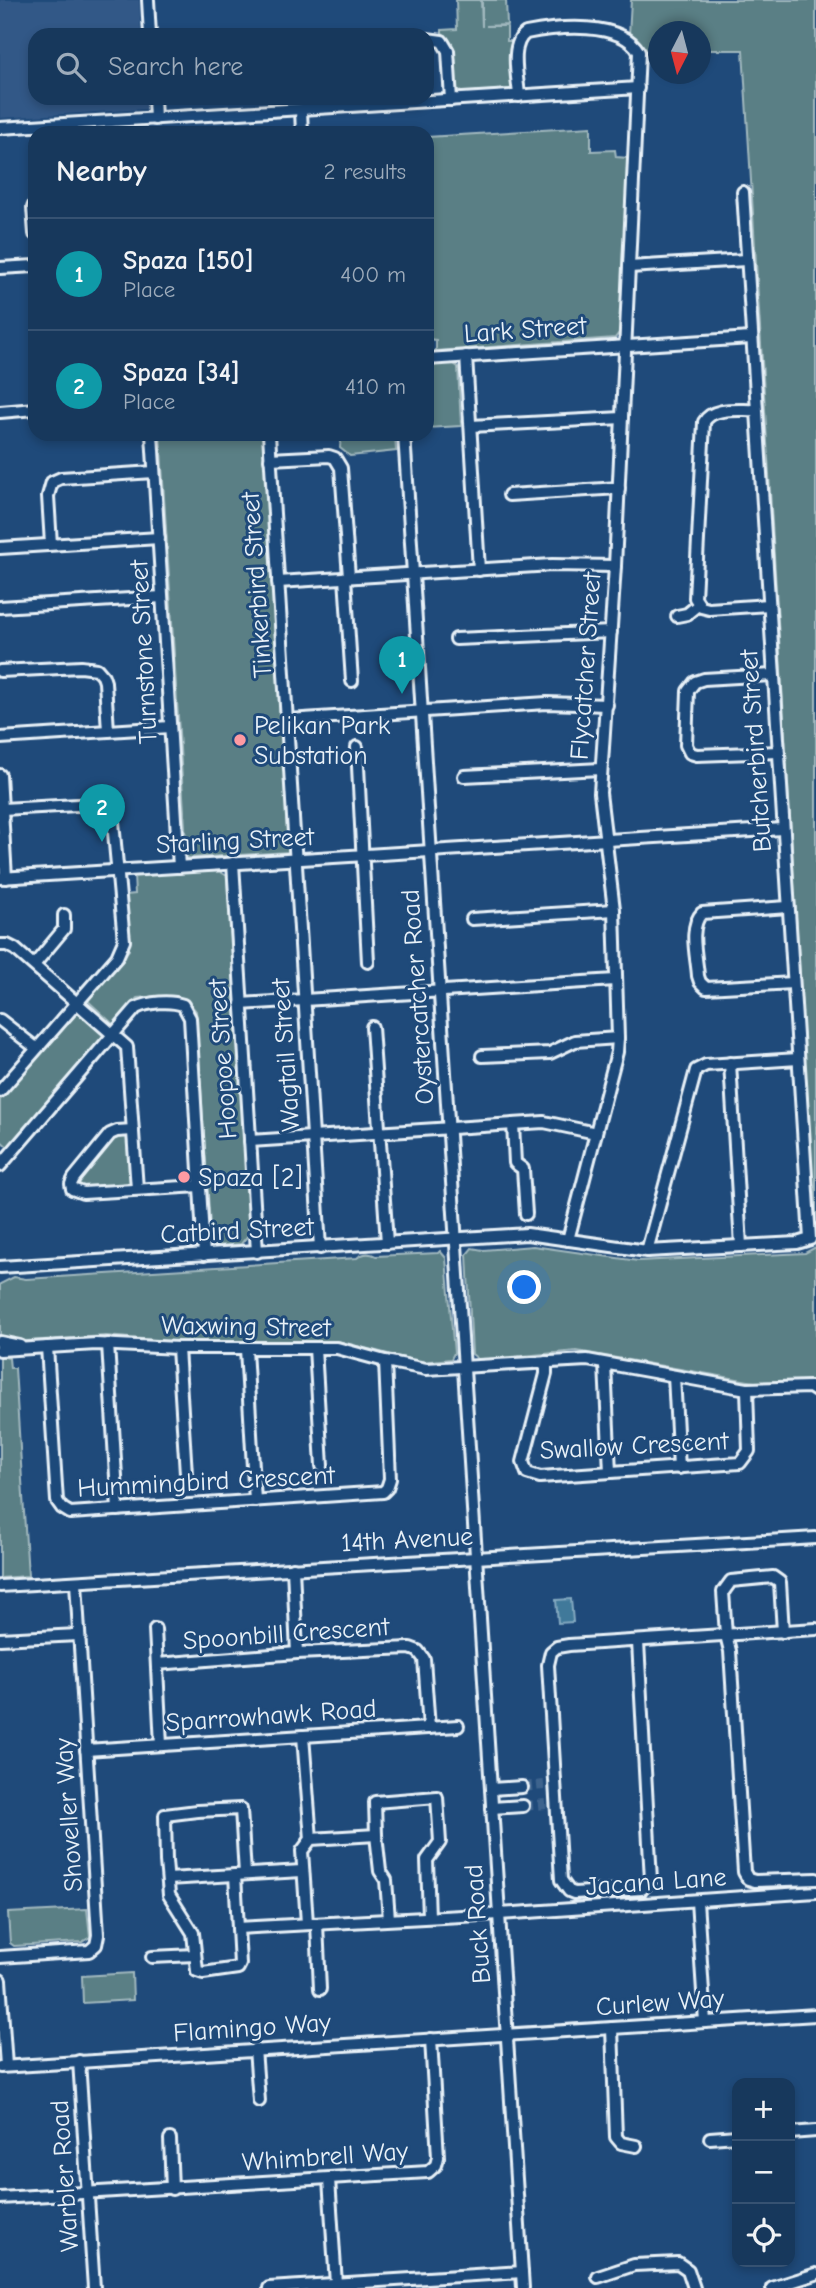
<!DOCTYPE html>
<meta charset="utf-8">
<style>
body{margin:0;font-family:"Comic Neue",sans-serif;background:#244365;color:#f1f3f6}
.controls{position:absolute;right:21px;bottom:21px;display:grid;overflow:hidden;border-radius:14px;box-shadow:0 4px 10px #0003}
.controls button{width:63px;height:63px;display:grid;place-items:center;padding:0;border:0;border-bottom:2px solid #365272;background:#17385c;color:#f1f3f6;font:35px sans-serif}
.compass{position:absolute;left:648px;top:21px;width:63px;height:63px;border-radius:50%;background:#17385c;box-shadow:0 4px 10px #0003;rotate:186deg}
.you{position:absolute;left:525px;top:1288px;width:24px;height:24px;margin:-18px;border:5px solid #fff;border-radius:50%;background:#1a73e8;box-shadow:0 0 0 10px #1a73e833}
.badge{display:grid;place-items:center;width:46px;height:46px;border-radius:50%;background:#e797bd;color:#fff;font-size:23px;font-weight:700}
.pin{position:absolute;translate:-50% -58px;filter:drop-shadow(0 2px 4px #0008)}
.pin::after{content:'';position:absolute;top:37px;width:24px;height:21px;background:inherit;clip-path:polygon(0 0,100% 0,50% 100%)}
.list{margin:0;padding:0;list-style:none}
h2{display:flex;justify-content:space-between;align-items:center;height:91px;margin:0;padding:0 28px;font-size:30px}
h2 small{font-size:23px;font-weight:400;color:#9eacbb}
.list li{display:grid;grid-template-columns:46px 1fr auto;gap:21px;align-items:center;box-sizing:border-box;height:112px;padding:0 28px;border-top:2px solid #365272}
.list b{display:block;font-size:26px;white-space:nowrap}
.list p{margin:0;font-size:23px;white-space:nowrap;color:#9eacbb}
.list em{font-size:23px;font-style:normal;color:#9eacbb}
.icon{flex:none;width:38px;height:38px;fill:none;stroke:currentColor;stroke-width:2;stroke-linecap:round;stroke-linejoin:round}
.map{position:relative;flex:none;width:816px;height:2288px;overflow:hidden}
.search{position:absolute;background:#17385c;box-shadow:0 4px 10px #0003;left:28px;top:28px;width:406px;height:77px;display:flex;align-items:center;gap:18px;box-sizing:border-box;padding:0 24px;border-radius:21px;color:#9eacbb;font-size:26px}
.panel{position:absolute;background:#17385c;box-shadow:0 4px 10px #0003;left:28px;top:126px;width:406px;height:315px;border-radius:21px}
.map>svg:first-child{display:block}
</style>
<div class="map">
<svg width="816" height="2288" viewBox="0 0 816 2288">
<rect width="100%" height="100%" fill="#1f4a7a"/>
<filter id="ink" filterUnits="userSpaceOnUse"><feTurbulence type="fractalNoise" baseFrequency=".0143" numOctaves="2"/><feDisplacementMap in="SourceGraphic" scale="14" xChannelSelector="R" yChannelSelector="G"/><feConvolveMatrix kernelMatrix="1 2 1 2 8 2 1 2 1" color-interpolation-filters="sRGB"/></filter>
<g filter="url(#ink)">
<path fill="#325887" d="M0 0H139L141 35H35V98H146V109L0 118Z"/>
<g fill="#5a7f85" stroke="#a1b8be" stroke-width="2">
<path d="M456 0H481L482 27V0H506L507 25 486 26H507V41H511L514 84 511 89 462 93 456 88C455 71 459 42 442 33V30L457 29Z"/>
<path d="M631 0H816V1242L743 50H701L700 32H658V51H646L629 35Z"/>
<path d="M591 127V151L615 150 616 157 628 158 620 332 615 338 436 351V340L427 339V137Z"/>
<path d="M451 362 458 367 461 426 427 428V367Z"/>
<path d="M160 434H264L290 852 187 858Z"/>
<path d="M341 434H395L396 451 350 456 340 448Z"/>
<path d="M219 871 227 876 250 1233 241 1244 215 1246 211 1242 196 1011C181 989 161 997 137 998L114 1025 87 1000 129 950 126 895 135 894 134 875Z"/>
<path d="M79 1010 105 1035 9 1148 0 1140V1100Z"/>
<path d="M122 1134 130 1138 132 1179 130 1183 79 1188 76 1182 115 1137Z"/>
<path d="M533 1246 638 1261 805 1253 816 1247V1384L812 1382 760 1383 577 1351 479 1360 472 1354 467 1254 472 1248 483 1250Z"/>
<path d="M440 1251 446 1258 454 1353 451 1359 420 1362 337 1341H166L106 1336 27 1341 14 1340 0 1335V1284L14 1277 26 1279 357 1258C363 1253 369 1252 376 1256L438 1253Z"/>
<path d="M0 1356 9 1358 10 1368H15L28 1576 0 1578Z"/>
<path d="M87 1909 90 1937 82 1942 14 1946 10 1943 8 1913Z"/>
<path d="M132 1973 133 2000 83 2003 82 1976Z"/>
</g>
<path fill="#41799a" stroke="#84a9c0" stroke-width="2" d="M571 1599 573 1622 558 1623 556 1600Z"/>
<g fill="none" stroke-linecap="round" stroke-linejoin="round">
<g stroke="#3d638d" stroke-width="10" stroke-dasharray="10 5" stroke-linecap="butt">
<path d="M522 1787 544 1785"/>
<path d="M523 1806 546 1804"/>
</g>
<defs>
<g id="minor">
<path d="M148 0 150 35"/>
<path d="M427 39 442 41 448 51 451 100"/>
<path d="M519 96C518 78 509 44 526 33 557 27 621 20 639 52L615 566 600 793 614 910 618 1038 617 1052 568 1240"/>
<path d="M154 98 155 119"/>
<path d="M301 110 302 133"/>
<path d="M0 128 638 88"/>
<path d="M35 203 33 208 35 234"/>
<path d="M629 267 746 260"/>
<path d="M0 268 35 266"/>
<path d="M466 356 479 570"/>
<path d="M427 359 751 338"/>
<path d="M756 410C740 411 713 406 704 422L695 598 701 607 709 609 769 605"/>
<path d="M0 412 35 409"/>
<path d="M471 426 622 418"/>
<path d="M152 434 179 867"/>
<path d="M269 434 320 1248"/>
<path d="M404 434 523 2288"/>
<path d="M270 459 329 456 335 458 341 468 349 577"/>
<path d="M509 495 619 488"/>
<path d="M51 544 48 496 52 482 61 478 154 472"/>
<path d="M0 548 159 538"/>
<path d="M345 578 352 681"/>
<path d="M278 582 552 565 615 566"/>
<path d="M0 607 162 597"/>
<path d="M677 616 687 614 698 605"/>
<path d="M456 639 611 632"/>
<path d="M0 671 81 667 97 669 103 676 105 682 108 731"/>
<path d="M773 675 704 679 695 682 688 691 686 745 690 753 697 755 778 752"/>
<path d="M288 720 547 703 607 705"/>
<path d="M0 738 170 727"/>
<path d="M357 747 368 962"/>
<path d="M0 775 6 878"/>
<path d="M464 776 601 769"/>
<path d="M233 863 257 1252"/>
<path d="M0 878 783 829"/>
<path d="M788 907 702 913C688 927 697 958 698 976L700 982 706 988 793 983"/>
<path d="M472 919 614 910"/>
<path d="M0 945H7L15 949 127 1047 137 1189"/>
<path d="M34 965 64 929V915"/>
<path d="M241 1004 615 980"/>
<path d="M0 1020 36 1048"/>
<path d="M372 1027 387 1243"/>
<path d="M482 1056 550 1053 575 1041 618 1038"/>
<path d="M730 1063 741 1246"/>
<path d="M0 1091 117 957 124 941 112 811 97 804 2 809"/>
<path d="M513 1124 515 1163 523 1169 526 1214"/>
<path d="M133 1130 117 1131 110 1134 74 1178 71 1184 72 1189 83 1193 200 1186"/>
<path d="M250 1141 544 1122 596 1133"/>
<path d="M0 1166 136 1008C149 1002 170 1000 183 1005L190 1018 204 1255"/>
<path d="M647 1251 696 1070 706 1065 798 1059"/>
<path d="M0 1267 527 1234 647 1251 797 1243 810 1239 743 192"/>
<path d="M0 1342 20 1346"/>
<path d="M108 1344 118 1510"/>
<path d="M47 1347 57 1501 62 1508 70 1513 383 1492 387 1488 390 1479 385 1361"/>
<path d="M178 1348 186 1474"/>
<path d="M315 1348 322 1466"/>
<path d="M246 1349 255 1501"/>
<path d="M0 1350 96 1344 178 1348H337L385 1361 426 1369 587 1360 747 1389 810 1387 816 1391"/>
<path d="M546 1362V1374L523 1462 527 1473 540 1477 740 1463 749 1451 747 1389"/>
<path d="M605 1364 610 1472"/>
<path d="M674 1376 679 1468"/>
<path d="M293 1568 297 1653"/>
<path d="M0 1586 816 1538"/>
<path d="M155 1629 161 1745"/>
<path d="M783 1632 780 1582 773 1577 731 1581 723 1592 726 1635 730 1651 744 1872 748 1879 755 1881 816 1879"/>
<path d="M0 1639 78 1635"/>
<path d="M638 1642 651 1880 642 1889 574 1893 569 1891 561 1880 548 1665 551 1652 557 1647 569 1645 816 1629"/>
<path d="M157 1664 297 1653 410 1648 418 1651 424 1659 429 1728"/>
<path d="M303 1736 311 1839"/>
<path d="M86 1750 458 1726"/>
<path d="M491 1789 522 1787"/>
<path d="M492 1808 523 1806"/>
<path d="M235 1875 238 1928 499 1914 816 1892"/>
<path d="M168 1879 302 1871"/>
<path d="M697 1901 705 2022"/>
<path d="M389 1919 386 1880 380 1871 376 1835 375 1802 437 1797 440 1842 427 1860 429 1917"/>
<path d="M307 1923 302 1851 311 1839 376 1835"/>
<path d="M317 1924 320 1989"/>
<path d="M238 1928 240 1964 238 1968 203 1973 197 1971 193 1933 169 1895 166 1861 165 1815 197 1811 241 1809 245 1874"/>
<path d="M0 1957 89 1951 96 1945 98 1935 76 1583"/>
<path d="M152 1957 195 1955"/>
<path d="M0 1980 6 2066"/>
<path d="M612 2028 616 2137 621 2143 636 2146"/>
<path d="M255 2049 259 2101"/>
<path d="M79 2061 94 2288"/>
<path d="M0 2067 816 2015"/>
<path d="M790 2133 816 2131"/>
<path d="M710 2138 737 2136"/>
<path d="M170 2139 172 2189"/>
<path d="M329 2179 336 2284"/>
<path d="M0 2198 428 2172 436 2165 438 2157 431 2039"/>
<path d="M598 2277 634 2265 678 2263 688 2270 694 2288"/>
<path d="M269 2288 522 2272"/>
<path d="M772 2288 816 2274"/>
</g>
</defs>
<use href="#minor" stroke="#e8f1f8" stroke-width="16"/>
<use href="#minor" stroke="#1f4a7a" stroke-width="10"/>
</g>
</g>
<g fill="#ff9aa2" stroke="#1f4a7a" stroke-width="2.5">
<circle cx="240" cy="740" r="7"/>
<circle cx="184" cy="1177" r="7"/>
</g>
<g text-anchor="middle" stroke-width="6" stroke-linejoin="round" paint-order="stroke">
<g font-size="26" fill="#e8f1f8" stroke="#1f4a7a">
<text transform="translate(525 329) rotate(-4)" y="9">Lark Street</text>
<text transform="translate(256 585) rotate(-94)" y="9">Tinkerbird Street</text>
<text transform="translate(143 652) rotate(-93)" y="9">Turnstone Street</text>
<text transform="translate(585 666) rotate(-86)" y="9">Flycatcher Street</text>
<text transform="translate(755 751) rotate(-94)" y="9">Butcherbird Street</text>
<text transform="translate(235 840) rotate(-3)" y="9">Starling Street</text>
<text transform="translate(417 997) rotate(-94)" y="9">Oystercatcher Road</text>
<text transform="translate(285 1055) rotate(-94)" y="9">Wagtail Street</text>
<text transform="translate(222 1059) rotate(-94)" y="9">Hoopoe Street</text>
<text transform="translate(237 1230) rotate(-3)" y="9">Catbird Street</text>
<text transform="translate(246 1326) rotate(1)" y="9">Waxwing Street</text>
<text transform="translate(634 1445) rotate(-3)" y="9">Swallow Crescent</text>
<text transform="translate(206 1481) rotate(-3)" y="9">Hummingbird Crescent</text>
<text transform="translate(407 1539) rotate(-3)" y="9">14th Avenue</text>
<text transform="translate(286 1633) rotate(-4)" y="9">Spoonbill Crescent</text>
<text transform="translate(271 1715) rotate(-4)" y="9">Sparrowhawk Road</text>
<text transform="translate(68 1815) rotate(-94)" y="9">Shoveller Way</text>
<text transform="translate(656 1881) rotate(-4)" y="9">Jacana Lane</text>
<text transform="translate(477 1924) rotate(-94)" y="9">Buck Road</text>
<text transform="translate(660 2002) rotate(-4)" y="9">Curlew Way</text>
<text transform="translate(252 2027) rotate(-4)" y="9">Flamingo Way</text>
<text transform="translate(325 2156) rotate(-4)" y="9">Whimbrell Way</text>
<text transform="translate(64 2176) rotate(-94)" y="9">Warbler Road</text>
</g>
<g font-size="26" fill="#e8f1f8" stroke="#1f4a7a" text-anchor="start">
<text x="254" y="734">Pelikan Park<tspan x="254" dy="30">Substation</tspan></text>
<text x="198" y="1186">Spaza [2]</text>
</g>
</g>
</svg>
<div class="controls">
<button>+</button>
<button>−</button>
<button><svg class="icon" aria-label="locate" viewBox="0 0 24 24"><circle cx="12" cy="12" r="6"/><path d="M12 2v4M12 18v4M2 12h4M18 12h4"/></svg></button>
</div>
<svg class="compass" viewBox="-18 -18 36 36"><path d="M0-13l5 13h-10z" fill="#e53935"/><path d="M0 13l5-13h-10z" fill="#9eacbb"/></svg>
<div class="you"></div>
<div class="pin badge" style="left:402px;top:694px;background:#0f9aa8">1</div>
<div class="pin badge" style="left:102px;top:842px;background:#0f9aa8">2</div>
<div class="search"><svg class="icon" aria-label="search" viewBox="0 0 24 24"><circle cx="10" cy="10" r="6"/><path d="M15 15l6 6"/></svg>Search here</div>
<section class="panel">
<h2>Nearby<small>2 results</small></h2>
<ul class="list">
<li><span class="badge" style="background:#0f9aa8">1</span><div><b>Spaza [150]</b><p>Place</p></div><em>400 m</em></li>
<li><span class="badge" style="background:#0f9aa8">2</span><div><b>Spaza [34]</b><p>Place</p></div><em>410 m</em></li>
</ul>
</section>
</div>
